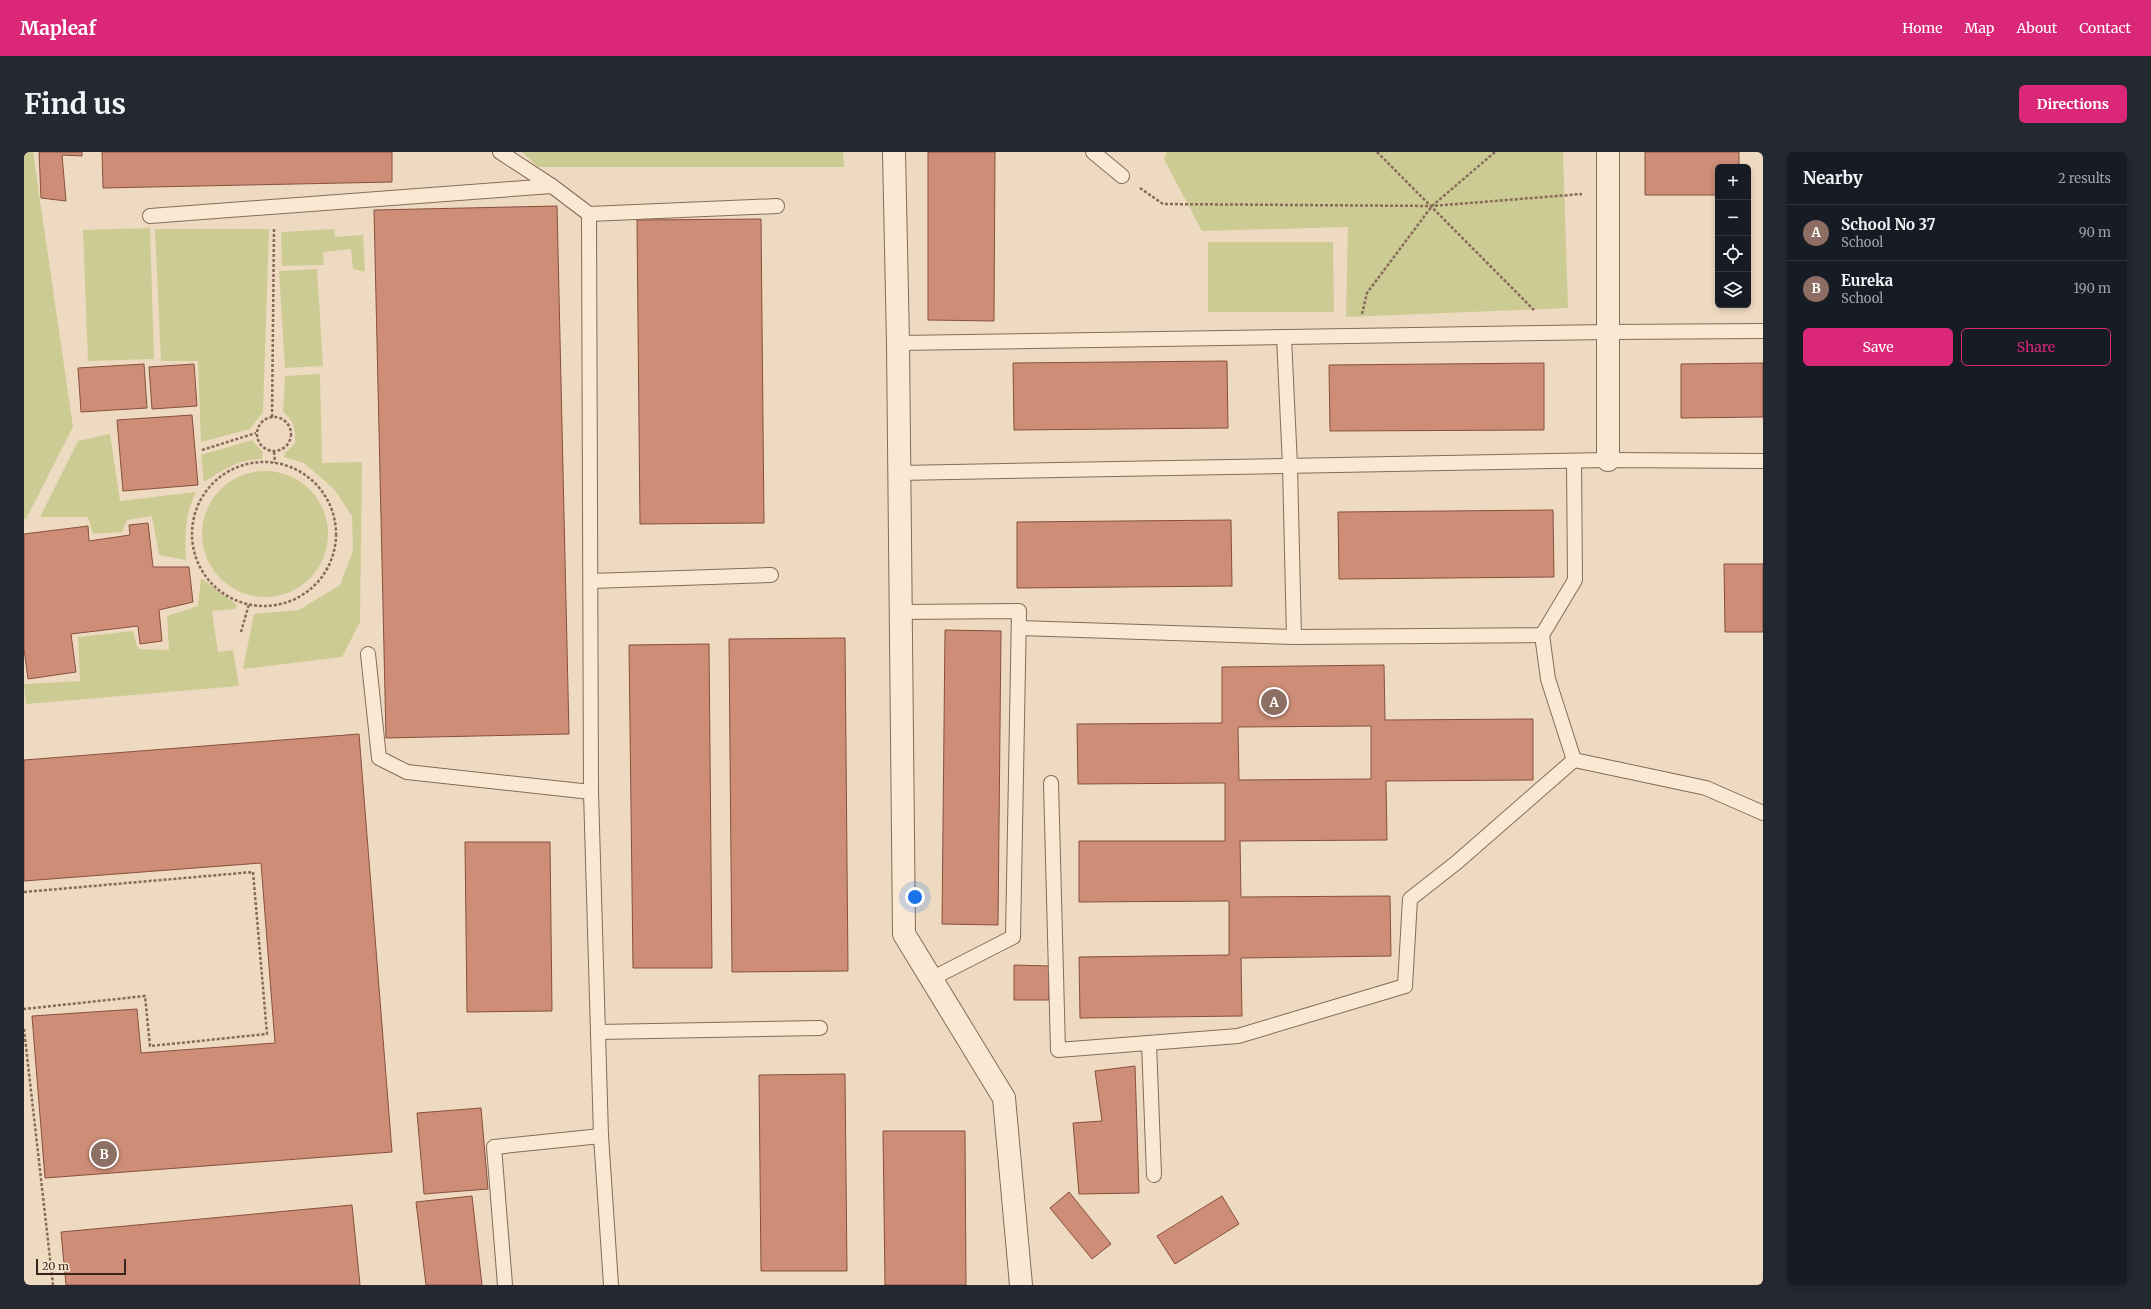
<!DOCTYPE html>
<meta charset="utf-8">
<style>
body{margin:0;font-family:Merriweather,serif;background:#242831;color:#f1f3f6}
.controls{position:absolute;right:12px;top:12px;display:grid;overflow:hidden;border-radius:6px;box-shadow:0 2px 6px #0003}
.controls button{width:36px;height:36px;display:grid;place-items:center;padding:0;border:0;border-bottom:1px solid #363941;background:#171b24;color:#f1f3f6;font:20px sans-serif}
.scale{position:absolute;left:12px;bottom:10px;width:90px;box-sizing:border-box;padding-left:4px;border:2px solid #37251d;border-top:0;font-size:11px;line-height:14px;white-space:nowrap;color:#37251d;-webkit-text-stroke:3px #f5e5d0;paint-order:stroke}
.you{position:absolute;left:891px;top:745px;width:14px;height:14px;margin:-10px;border:3px solid #fff;border-radius:50%;background:#1a73e8;box-shadow:0 0 0 6px #1a73e833}
.badge{display:grid;place-items:center;width:26px;height:26px;border-radius:50%;background:#db2777;color:#fff;font-size:13px;font-weight:700}
.pin{position:absolute;translate:-50% -50%;border:2px solid #fff;box-shadow:0 1px 4px #0006}
.list{margin:0;padding:0;list-style:none}
h2{display:flex;justify-content:space-between;align-items:center;height:52px;margin:0;padding:0 16px;font-size:17px}
h2 small{font-size:13px;font-weight:400;color:#9ea1a6}
.list li{display:grid;grid-template-columns:26px 1fr auto;gap:12px;align-items:center;box-sizing:border-box;height:56px;padding:0 16px;border-top:1px solid #363941}
.list b{display:block;font-size:15px;white-space:nowrap}
.list p{margin:0;font-size:13px;white-space:nowrap;color:#9ea1a6}
.list em{font-size:13px;font-style:normal;color:#9ea1a6}
.actions{display:flex;gap:8px;padding:12px 16px}
.actions a{flex:1;padding:9px 0;border:1px solid #db2777;border-radius:6px;text-align:center;font-size:14px;color:#db2777}
.actions .main{background:#db2777;color:#fff}
.icon{flex:none;width:22px;height:22px;fill:none;stroke:currentColor;stroke-width:2;stroke-linecap:round;stroke-linejoin:round}
.map{position:relative;flex:none;width:1739px;height:1133px;overflow:hidden;border-radius:6px}
header{display:flex;align-items:center;gap:24px;box-sizing:border-box;height:56px;padding:0 20px;background:#db2777;color:#fff}
header strong{font-size:19px}
nav{display:flex;gap:22px;margin-inline-start:auto;font-size:14px}
.intro{display:flex;align-items:center;justify-content:space-between;box-sizing:border-box;height:96px;padding:0 24px}
h1{margin:0;font-size:28px}
.button{padding:10px 18px;border-radius:6px;background:#db2777;color:#fff;font-size:14px;font-weight:700}
main{display:flex;gap:24px;padding:0 24px}
aside{flex:1;background:#171b24;border-radius:6px;box-shadow:0 2px 6px #0003}
.map>svg:first-child{display:block}
</style>
<header>
<strong>Mapleaf</strong>
<nav><a>Home</a><a>Map</a><a>About</a><a>Contact</a></nav>
</header>
<div class="intro"><h1>Find us</h1><a class="button">Directions</a></div>
<main>
<div class="map">
<svg width="1739" height="1133" viewBox="0 0 1739 1133">
<rect width="100%" height="100%" fill="#eedac0"/>
<g fill="#cccb94">
<path d="M0 0H9L49 275 2 367H0Z"/>
<path d="M498 0H819L820 15H514Z"/>
<path d="M1143 0H1539L1544 156 1322 165 1324 75 1178 79 1140 7Z"/>
<path d="M126 76 130 207 64 209 59 78Z"/>
<path d="M131 77H245L239 260 226 277 177 290 174 209H137Z"/>
<path d="M310 77 311 85 339 83 341 120 329 117 327 97 299 100 300 113 258 114 257 80Z"/>
<path d="M1184 90H1309L1310 160H1184Z"/>
<path d="M293 117 299 214 261 216 255 119Z"/>
<path d="M296 222 298 311 338 310 336 470 318 505 219 517 230 462 275 458 316 433 329 399 328 364 310 337 280 311 260 305 261 301 271 291C272 278 270 268 259 260L261 224Z"/>
<path d="M86 282 96 349 172 340C160 365 161 381 162 408L135 403 128 364 103 368 98 380 69 382 64 365H16L54 289Z"/>
<path d="M228 288 239 300 238 307C216 307 198 318 180 330L177 303Z"/>
<circle cx="241" cy="382" r="63"/>
<path d="M177 426 212 452V457L188 459 194 500 209 498 215 534 2 552 0 532 56 529 54 485 109 479 114 497 145 498 143 464 174 454Z"/>
</g>
<g fill="#cd8d76" stroke="#87503e" fill-rule="evenodd">
<path d="M15 0H58V4L38 3 42 49 17 46Z"/>
<path d="M78 0H368V30L79 36Z"/>
<path d="M904 0H971L970 169 904 168Z"/>
<path d="M1621 0H1715V15H1694V43H1621Z"/>
<path d="M533 54 545 582 362 586 350 58Z"/>
<path d="M737 67 740 371 616 372 613 68Z"/>
<path d="M1203 209 1204 276 990 278 989 211Z"/>
<path d="M1520 211V278L1306 279 1305 213Z"/>
<path d="M1739 211V265L1657 266V212Z"/>
<path d="M120 212 123 256 57 260 54 216Z"/>
<path d="M170 212 173 254 128 257 125 215Z"/>
<path d="M168 263 174 333 99 339 93 268Z"/>
<path d="M1529 358 1530 425 1315 427 1314 360Z"/>
<path d="M1207 368 1208 434 993 436V370Z"/>
<path d="M124 371 129 415H165L169 450 135 458 138 489 116 492 114 474 47 482 52 520 4 527 0 497V382L64 374 65 389 106 383 105 373Z"/>
<path d="M1700 412H1739V480H1701Z"/>
<path d="M921 478 977 479 974 773 918 772Z"/>
<path d="M821 486 824 819 708 820 705 487Z"/>
<path d="M685 492 688 816H609L605 493Z"/>
<path d="M1360 513 1361 568 1509 567V628L1362 629 1363 688 1216 689 1217 745 1366 744 1367 804 1217 806 1218 864 1056 866 1055 805 1205 803V749L1055 750V689H1201V631L1054 632 1053 572 1198 571V515ZM1347 574V627L1215 628 1214 575Z"/>
<path d="M335 582 368 1000 21 1026 8 864 113 857 117 901 251 891 237 711 0 729V608Z"/>
<path d="M441 690H526L528 859 443 860Z"/>
<path d="M990 813 1025 814V848H990Z"/>
<path d="M1111 914 1115 1041 1055 1042 1049 971 1078 969 1071 919Z"/>
<path d="M821 922 823 1119H737L735 923Z"/>
<path d="M457 956 464 1037 400 1042 393 961Z"/>
<path d="M859 979H941L942 1133H861Z"/>
<path d="M1045 1040 1087 1092 1068 1107 1026 1056Z"/>
<path d="M448 1044 458 1133H402L392 1050Z"/>
<path d="M1198 1044 1215 1072 1151 1112 1133 1084Z"/>
<path d="M328 1053 336 1133H42L37 1080Z"/>
</g>
<g fill="none" stroke-linecap="round" stroke-linejoin="round">
<defs>
<g id="service">
<path d="M476 0 528 34 565 62 567 640 577 984 587 1133"/>
<path d="M1069 0 1098 24"/>
<path d="M565 62 753 54"/>
<path d="M126 64 528 34"/>
<path d="M874 191 1585 180 1739 179"/>
<path d="M875 321 1584 308 1739 309"/>
<path d="M567 429 747 423"/>
<path d="M876 460 995 459 989 785 907 827"/>
<path d="M995 476 1270 485 1266 314 1260 185"/>
<path d="M1518 483 1524 527 1550 608 1682 636 1739 661"/>
<path d="M1270 485 1518 483 1551 428 1550 309"/>
<path d="M344 502 355 606 383 620 567 640"/>
<path d="M1027 631 1034 898 1214 884 1381 834 1386 747 1432 711 1550 608"/>
<path d="M574 880 796 876"/>
<path d="M1125 891 1130 1023"/>
<path d="M481 1133 470 995 577 984"/>
</g>
<g id="minor">
<path d="M870 0 874 191 880 782 980 946 997 1133"/>
<path d="M1584 308V0"/>
</g>
</defs>
<use href="#service" stroke="#876a58" stroke-width="16"/>
<use href="#minor" stroke="#876a58" stroke-width="24"/>
<g stroke="#876a58" stroke-width="2.5" stroke-dasharray="3 2" stroke-linecap="butt">
<path d="M1353 0 1510 158"/>
<path d="M1116 36 1139 52 1408 54 1558 42"/>
<path d="M1338 162 1343 141 1408 54 1471 0"/>
<circle cx="250" cy="282" r="17"/>
<path d="M248 265 250 77"/>
<path d="M178 298 232 281"/>
<path d="M250 300 251 311"/>
<circle cx="240" cy="382" r="72"/>
<path d="M217 480 225 452"/>
<path d="M0 740 229 720 243 882 126 894 121 844 0 857"/>
<path d="M0 877 29 1133"/>
</g>
<use href="#service" stroke="#f9e8d3" stroke-width="14"/>
<use href="#minor" stroke="#f9e8d3" stroke-width="22"/>
</g>
</svg>
<div class="controls">
<button>+</button>
<button>−</button>
<button><svg class="icon" aria-label="locate" viewBox="0 0 24 24"><circle cx="12" cy="12" r="6"/><path d="M12 2v4M12 18v4M2 12h4M18 12h4"/></svg></button>
<button><svg class="icon" aria-label="layers" viewBox="0 0 24 24"><path d="M12 4l9 5-9 5-9-5zM3 14l9 5 9-5"/></svg></button>
</div>
<div class="scale">20 m</div>
<div class="you"></div>
<div class="pin badge" style="left:1250px;top:550px;background:#8d6e63">A</div>
<div class="pin badge" style="left:80px;top:1002px;background:#8d6e63">B</div>
</div>
<aside>
<h2>Nearby<small>2 results</small></h2>
<ul class="list">
<li><span class="badge" style="background:#8d6e63">A</span><div><b>School No 37</b><p>School</p></div><em>90 m</em></li>
<li><span class="badge" style="background:#8d6e63">B</span><div><b>Eureka</b><p>School</p></div><em>190 m</em></li>
</ul>
<div class="actions"><a class="main">Save</a><a>Share</a></div>
</aside>
</main>
